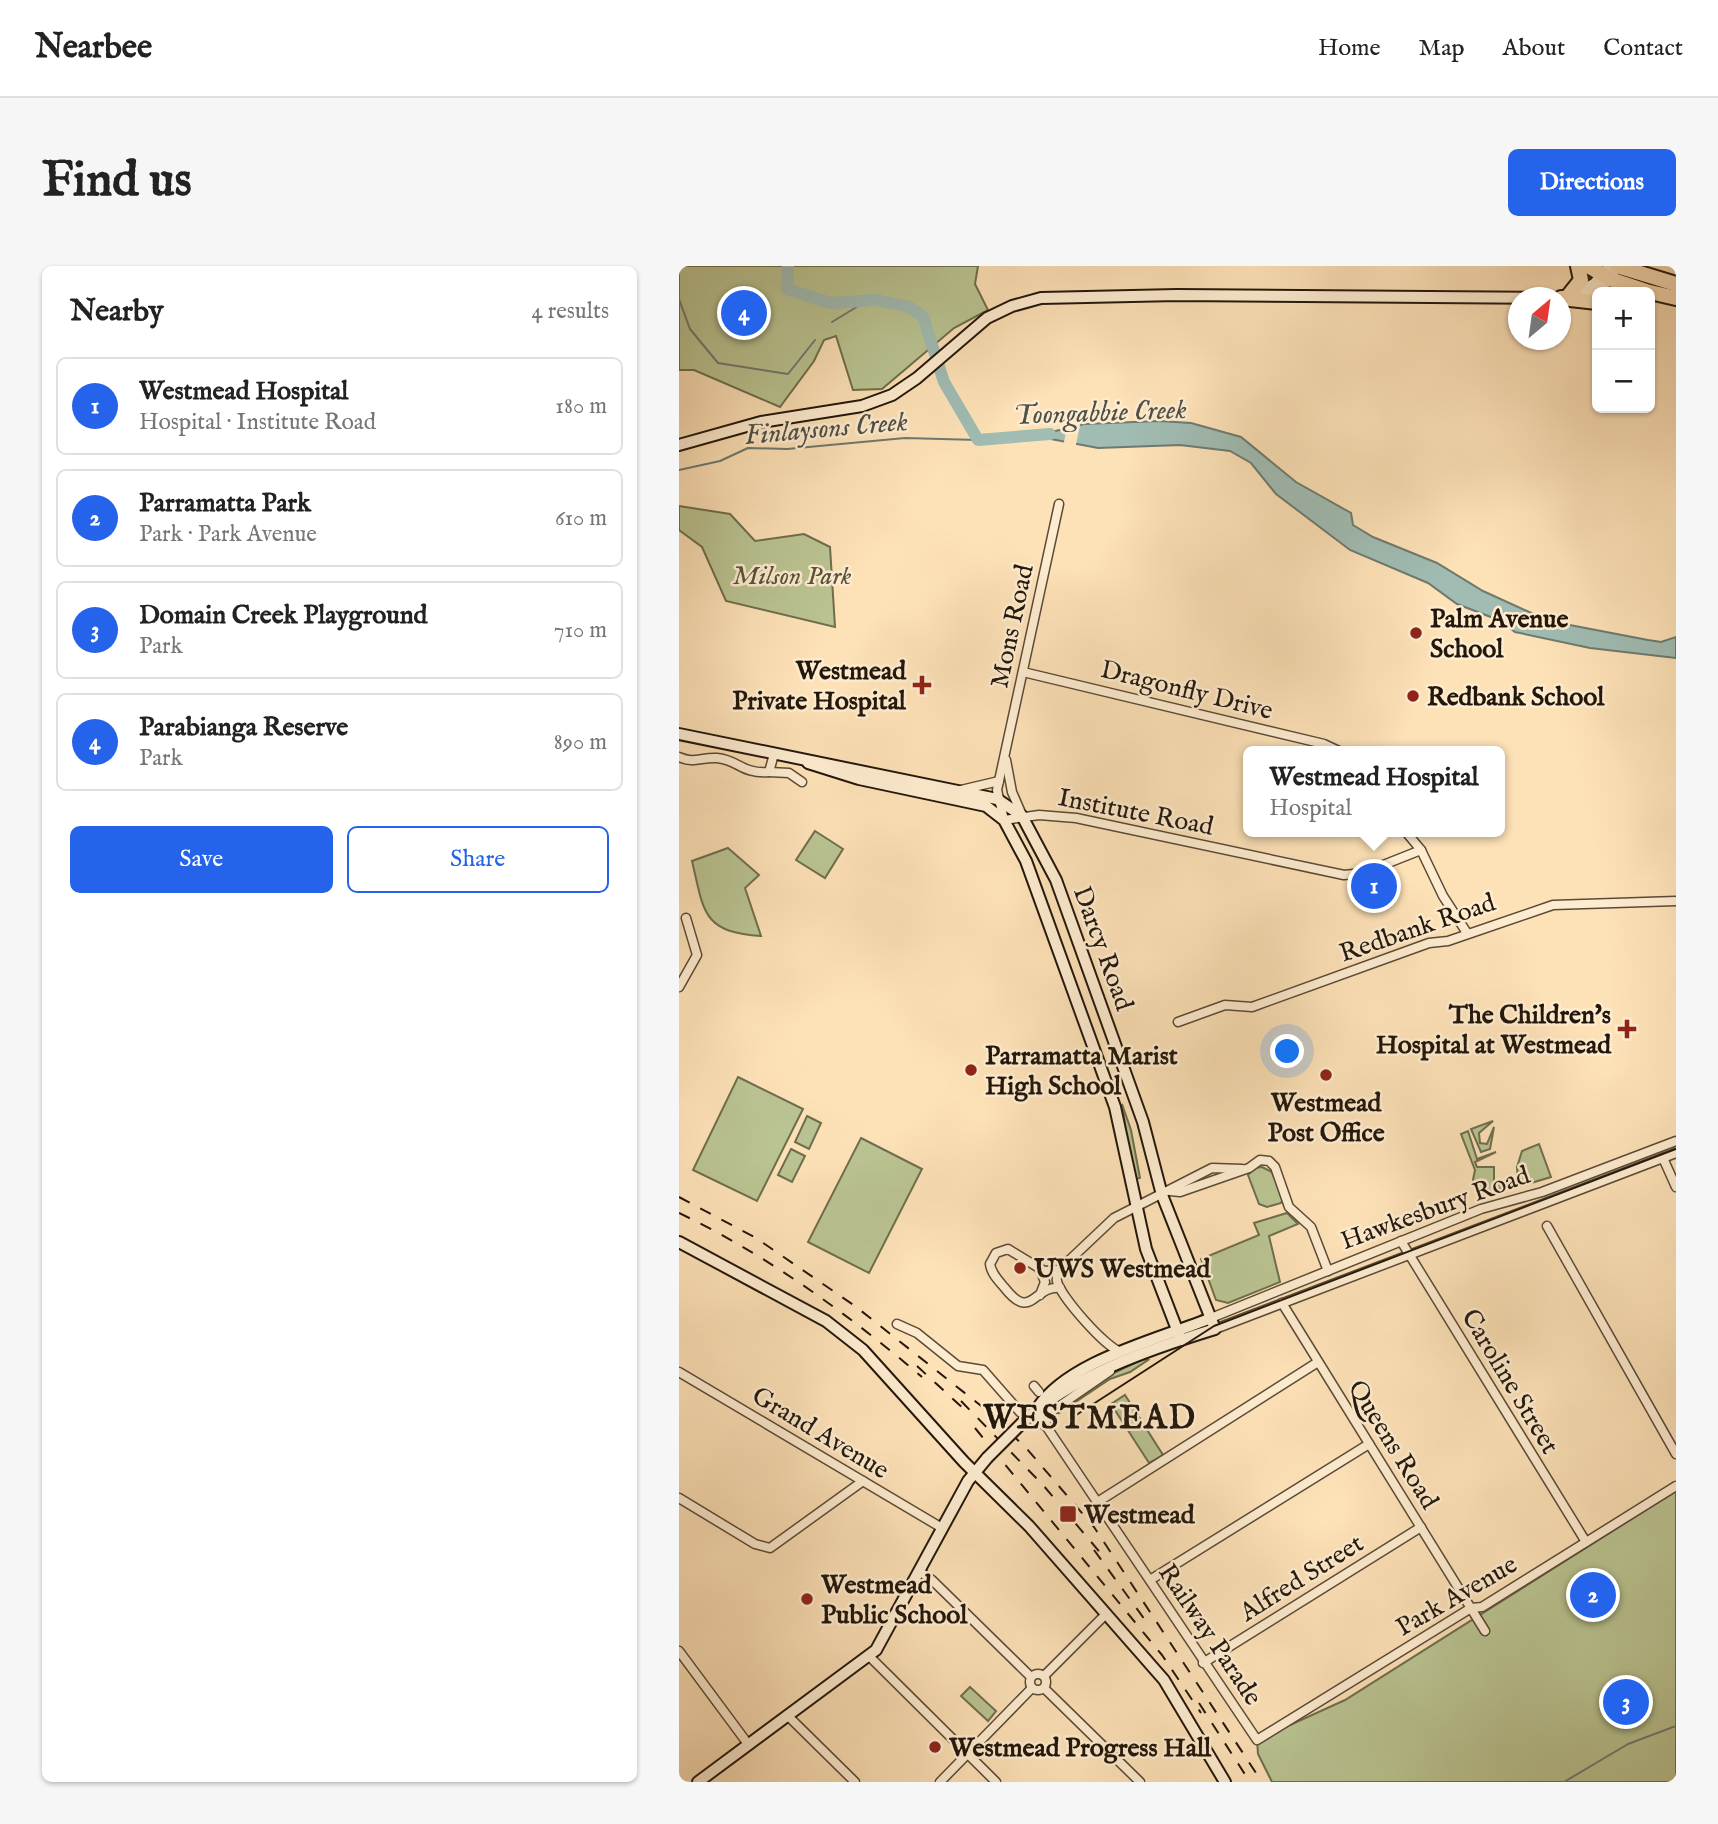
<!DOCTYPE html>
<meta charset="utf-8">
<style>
body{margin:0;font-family:"IM FELL English",serif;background:#f6f6f6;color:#222}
.controls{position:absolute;right:21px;top:21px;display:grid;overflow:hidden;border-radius:10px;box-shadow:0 2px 5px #0004}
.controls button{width:63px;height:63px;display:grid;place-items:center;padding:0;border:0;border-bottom:2px solid #e0e0e0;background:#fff;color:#222;font:35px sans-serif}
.compass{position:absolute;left:829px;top:21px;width:63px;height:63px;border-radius:50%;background:#fff;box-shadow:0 2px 5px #0004;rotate:29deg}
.you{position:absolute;left:609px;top:786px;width:24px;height:24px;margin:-18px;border:5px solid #fff;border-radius:50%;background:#1a73e8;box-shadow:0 0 0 10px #1a73e833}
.badge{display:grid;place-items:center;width:46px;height:46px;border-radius:50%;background:#2563eb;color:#fff;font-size:23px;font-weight:700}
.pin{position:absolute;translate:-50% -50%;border:4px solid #fff;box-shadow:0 2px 7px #0006}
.popup{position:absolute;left:564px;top:480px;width:262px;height:91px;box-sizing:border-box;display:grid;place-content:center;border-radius:10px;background:#fff;filter:drop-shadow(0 2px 5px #0005);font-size:23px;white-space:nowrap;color:#767676}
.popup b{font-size:26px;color:#222}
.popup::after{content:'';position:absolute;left:50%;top:100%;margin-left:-14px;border:14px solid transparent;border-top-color:#fff}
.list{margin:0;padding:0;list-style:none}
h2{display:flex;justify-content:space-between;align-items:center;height:91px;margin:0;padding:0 28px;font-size:30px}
h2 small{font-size:23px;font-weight:400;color:#767676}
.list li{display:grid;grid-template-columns:46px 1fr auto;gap:21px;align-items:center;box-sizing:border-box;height:98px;margin:0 14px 14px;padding:0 14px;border:2px solid #e0e0e0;border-radius:10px}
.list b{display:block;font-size:26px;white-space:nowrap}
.list p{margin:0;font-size:23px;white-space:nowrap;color:#767676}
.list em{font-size:23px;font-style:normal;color:#767676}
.actions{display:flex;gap:14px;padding:21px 28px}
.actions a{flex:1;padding:16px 0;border:2px solid #2563eb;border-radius:10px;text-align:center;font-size:24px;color:#2563eb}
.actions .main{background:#2563eb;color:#fff}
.map{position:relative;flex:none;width:997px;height:1516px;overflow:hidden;border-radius:10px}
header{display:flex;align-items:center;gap:42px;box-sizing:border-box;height:98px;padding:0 35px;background:#fff;border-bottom:2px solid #e0e0e0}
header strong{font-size:33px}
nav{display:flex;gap:38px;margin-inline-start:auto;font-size:24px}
.intro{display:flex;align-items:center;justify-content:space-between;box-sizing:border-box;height:168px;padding:0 42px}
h1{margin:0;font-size:49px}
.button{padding:18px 32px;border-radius:10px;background:#2563eb;color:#fff;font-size:24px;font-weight:700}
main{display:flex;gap:42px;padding:0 42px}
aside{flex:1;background:#fff;border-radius:10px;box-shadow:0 2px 5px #0004}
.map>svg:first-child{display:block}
</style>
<header>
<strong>Nearbee</strong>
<nav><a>Home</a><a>Map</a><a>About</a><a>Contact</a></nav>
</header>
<div class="intro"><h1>Find us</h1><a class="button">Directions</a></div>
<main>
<aside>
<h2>Nearby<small>4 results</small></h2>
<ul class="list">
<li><span class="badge">1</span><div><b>Westmead Hospital</b><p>Hospital · Institute Road</p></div><em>180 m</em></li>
<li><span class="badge">2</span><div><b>Parramatta Park</b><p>Park · Park Avenue</p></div><em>610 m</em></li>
<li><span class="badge">3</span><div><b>Domain Creek Playground</b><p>Park</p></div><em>710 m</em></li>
<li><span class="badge">4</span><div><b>Parabianga Reserve</b><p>Park</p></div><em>890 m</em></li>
</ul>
<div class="actions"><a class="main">Save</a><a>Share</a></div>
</aside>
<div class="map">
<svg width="997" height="1516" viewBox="0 0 997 1516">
<rect width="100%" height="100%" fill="#fde1b7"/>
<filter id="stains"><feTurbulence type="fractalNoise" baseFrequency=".00286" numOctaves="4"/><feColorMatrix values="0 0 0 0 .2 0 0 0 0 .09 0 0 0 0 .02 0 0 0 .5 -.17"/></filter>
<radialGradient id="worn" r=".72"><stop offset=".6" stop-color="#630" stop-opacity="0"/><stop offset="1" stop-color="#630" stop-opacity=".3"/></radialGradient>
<g fill="#bac492" stroke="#6e6e4e" stroke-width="2">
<path d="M0 0H299L296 18 309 44 275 62 203 123 174 124 157 70 145 74 135 95 101 141 15 104H0Z"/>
<path d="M0 240 51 248 76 275 125 268 151 281 156 361 47 335 23 281 0 264Z"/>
<path d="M136 565 164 583 146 612 117 594Z"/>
<path d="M49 582 80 609 66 622 82 670C23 666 25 646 13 595Z"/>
<path d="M59 811 124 843 78 935 14 904Z"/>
<path d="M443 838 452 864 461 912 454 913Z"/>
<path d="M128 850 142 857 130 883 116 876Z"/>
<path d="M814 855 800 867 801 877 808 878 815 861 811 883 802 886 792 863Z"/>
<path d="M789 865 798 893 817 886 796 896 798 901H815V918L823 919 818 928 801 934 794 914 796 904 782 868Z"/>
<path d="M182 872 243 903 190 1007 129 976Z"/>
<path d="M860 878 872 911 842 920 839 917 838 901 843 885Z"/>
<path d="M112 883 126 890 113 916 99 909Z"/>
<path d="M583 901 593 906 604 933 602 937 588 941 580 938 569 909 575 902Z"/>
<path d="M608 947 619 958 590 970 601 1016 549 1037 537 1034 522 993 580 969 575 957Z"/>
<path d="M464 1093 469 1094 451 1106 431 1113 380 1147 377 1142 418 1115Z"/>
<path d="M446 1129 484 1189 470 1197 432 1138Z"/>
<path d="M997 1225V1516H593L579 1488 578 1474 666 1434Z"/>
<path d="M291 1421 317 1445 309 1455 282 1430Z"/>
</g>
<path fill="#a0bcb3" stroke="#6e7a70" stroke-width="2" d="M480 155 512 157 562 171 617 216 672 247 674 259 694 271 758 297 804 325 870 355 969 374 982 376 997 371V392L911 382 836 366 822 355 778 338 749 317 671 284 597 228 572 197 551 185 501 179 419 182 356 170 405 158Z"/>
<path fill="#fde1b7" d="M402 155 396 183 384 180 389 158Z"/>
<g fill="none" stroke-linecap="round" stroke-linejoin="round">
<g stroke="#6e7a70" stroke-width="2">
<path d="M0 33 11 63 39 97 109 108 136 74"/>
<path d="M153 56 189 34"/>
<path d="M0 204 41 195 69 182 108 183 226 172 299 174"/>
<path d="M885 1516 949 1478 997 1460"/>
</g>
<path stroke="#a0bcb3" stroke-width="12" d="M109 0 108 23 151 37 198 34 230 41 244 51 265 116 299 174 371 168"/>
<defs>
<g id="street">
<path d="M380 238 318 524 325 554 360 549 397 552 665 609 684 607 742 584"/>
<path d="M344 406 645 478 660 485"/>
<path d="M0 491C15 498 22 491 38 492 60 494 62 508 90 506L95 488"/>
<path d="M327 494 333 526 343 549"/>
<path d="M90 506 110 507 123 516"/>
<path d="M282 524 320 515"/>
<path d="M727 566 742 584 764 630 788 667"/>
<path d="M0 721 18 689 7 652"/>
<path d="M499 756 546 739 573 741 750 677 769 675 874 639 997 635"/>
<path d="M984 892 997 921"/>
<path d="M491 925 501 926 570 902 581 894 590 895 596 901 610 941 632 961 649 1005"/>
<path d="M868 960 997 1188"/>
<path d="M722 975 907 1276"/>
<path d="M361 1003 366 1016 361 1029"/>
<path d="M380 1004 365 1005 329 983 317 987 311 998C312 1007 319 1014 325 1021 353 1057 354 1019 381 1022"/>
<path d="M603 1037 806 1365"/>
<path d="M532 1052 802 943 863 926 997 875"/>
<path d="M218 1058 238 1067 279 1100 304 1104 341 1146"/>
<path d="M536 1063 997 887"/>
<path d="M442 1086C427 1082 381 1030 378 1015 377 1010 379 1009 380 1004L435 952 533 902 563 903"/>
<path d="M0 1106 263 1262"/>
<path d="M355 1120 360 1126"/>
<path d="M357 1145 578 1474 792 1342 803 1341 997 1220"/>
<path d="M365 1159 373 1145 431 1105"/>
<path d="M0 1232 76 1278 91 1282 184 1215"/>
<path d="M417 1237 639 1096"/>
<path d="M240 1305 253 1314 352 1411"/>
<path d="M471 1314 690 1178"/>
<path d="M0 1385 69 1478"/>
<path d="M190 1390 317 1516"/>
<path d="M524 1397 742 1261"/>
<circle cx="359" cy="1416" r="8"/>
<path d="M365 1410 426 1349"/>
<path d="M365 1422 461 1516"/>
<path d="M108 1449 176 1516"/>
<path d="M261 1516 353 1422"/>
</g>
<g id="secondary">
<path d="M894 28 915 18 931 0"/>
<path d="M903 32 918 26 934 9"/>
<path d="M0 179 82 156 183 140 213 129 238 112 308 52 333 40 362 32 498 29 880 32"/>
<path d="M0 468 318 533 343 550 377 614 464 856 483 929 536 1063C471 1083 394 1109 343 1157"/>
<path d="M129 497 180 513 307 540 325 554 347 595 436 841 467 983 502 1074"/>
<path d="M0 976 147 1055 184 1084 285 1196 350 1260 485 1414 546 1516"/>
<path d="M358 1143C388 1095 481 1073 532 1052"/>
<path d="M19 1516 197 1384 289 1215 308 1192"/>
</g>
<g id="highway">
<path d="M909 0 931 13 970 26"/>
<path d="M938 0 997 18"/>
<path d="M971 26 997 32"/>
<path d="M890 29 902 14 899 0"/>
<path d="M882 32 918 36"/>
</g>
</defs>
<use href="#street" stroke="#5a4a36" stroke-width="11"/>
<use href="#secondary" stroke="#23170b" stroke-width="14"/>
<use href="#highway" stroke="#23170b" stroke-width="18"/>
<use href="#street" stroke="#feecd0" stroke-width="8"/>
<use href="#secondary" stroke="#feecd0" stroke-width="10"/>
<use href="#highway" stroke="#fde1b7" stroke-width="14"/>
<path stroke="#23170b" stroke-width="2" d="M391 1153 535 1060 997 883"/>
<g stroke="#23170b" stroke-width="2" stroke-dasharray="12 12" stroke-linecap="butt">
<path d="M0 931 77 972 176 1040 311 1147 348 1183 415 1261 583 1516"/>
<path d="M0 947C88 989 169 1048 243 1111"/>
<path d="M238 1100 287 1145"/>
<path d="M282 1135 364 1219 424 1290"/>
<path d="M296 1162 483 1389 522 1447"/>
<path d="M415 1284 469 1358"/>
<path d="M520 1437 569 1513"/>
</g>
<defs>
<path id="secondary-bridge" d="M308 1192 343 1157"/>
</defs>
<use href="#secondary-bridge" stroke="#23170b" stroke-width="14" stroke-linecap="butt"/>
<use href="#secondary-bridge" stroke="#feecd0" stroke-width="10"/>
</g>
<g fill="#8f2418" stroke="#feecd0" stroke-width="2.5">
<circle cx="737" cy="367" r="7"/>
<path d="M239.5 408.5h7v7h7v7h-7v7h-7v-7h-7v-7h7z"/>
<circle cx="734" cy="430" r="7"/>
<path d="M944.5 752.5h7v7h7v7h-7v7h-7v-7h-7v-7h7z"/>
<circle cx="292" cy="804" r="7"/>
<circle cx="647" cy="809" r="7"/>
<circle cx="341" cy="1002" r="7"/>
<rect x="380" y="1239" width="18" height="18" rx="3.5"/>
<circle cx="128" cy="1333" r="7"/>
<circle cx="256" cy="1481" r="7"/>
</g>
<g text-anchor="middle" stroke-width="5" stroke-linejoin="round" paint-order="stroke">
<g font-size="26" font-style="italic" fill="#58543a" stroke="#feecd0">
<text x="113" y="318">Milson Park</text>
</g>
<g font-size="26" font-weight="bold" fill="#23170b" stroke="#feecd0" text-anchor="start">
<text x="751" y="361">Palm Avenue<tspan x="751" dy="30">School</tspan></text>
<text x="227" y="413" text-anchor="end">Westmead<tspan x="227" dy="30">Private Hospital</tspan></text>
<text x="748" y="439">Redbank School</text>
<text x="932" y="757" text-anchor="end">The Children's<tspan x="932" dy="30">Hospital at Westmead</tspan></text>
<text x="306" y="798">Parramatta Marist<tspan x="306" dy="30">High School</tspan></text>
<text x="647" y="845" text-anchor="middle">Westmead<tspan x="647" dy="30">Post Office</tspan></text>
<text x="355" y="1011">UWS Westmead</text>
<text x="405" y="1257">Westmead</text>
<text x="142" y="1327">Westmead<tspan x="142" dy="30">Public School</tspan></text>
<text x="270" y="1490">Westmead Progress Hall</text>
</g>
<g font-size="26" fill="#23170b" stroke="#feecd0">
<text transform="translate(332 360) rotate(-78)" y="9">Mons Road</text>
<text transform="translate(508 423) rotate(14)" y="9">Dragonfly Drive</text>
<text transform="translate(457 545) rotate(11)" y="9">Institute Road</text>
<text transform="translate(738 661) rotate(-19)" y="9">Redbank Road</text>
<text transform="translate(425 682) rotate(70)" y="9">Darcy Road</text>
<text transform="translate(756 941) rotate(-20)" y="9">Hawkesbury Road</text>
<text transform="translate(832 1115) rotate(59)" y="9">Caroline Street</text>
<text transform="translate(142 1166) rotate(31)" y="9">Grand Avenue</text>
<text transform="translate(715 1178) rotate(58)" y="9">Queens Road</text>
<text transform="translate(622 1311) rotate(-32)" y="9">Alfred Street</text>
<text transform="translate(777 1329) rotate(-30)" y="9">Park Avenue</text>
<text transform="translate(532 1368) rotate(56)" y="9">Railway Parade</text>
</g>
<g font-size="28" font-style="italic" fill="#4f5146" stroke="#feecd0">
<text transform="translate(421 145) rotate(-2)" y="10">Toongabbie Creek</text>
<text transform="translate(147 161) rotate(-5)" y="10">Finlaysons Creek</text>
</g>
<g font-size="33" font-weight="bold" letter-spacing="2" fill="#23170b" stroke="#feecd0">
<text x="411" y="1162">WESTMEAD</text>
</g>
</g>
<rect width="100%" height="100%" filter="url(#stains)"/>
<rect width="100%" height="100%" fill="url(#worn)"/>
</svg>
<div class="controls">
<button>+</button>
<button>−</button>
</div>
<svg class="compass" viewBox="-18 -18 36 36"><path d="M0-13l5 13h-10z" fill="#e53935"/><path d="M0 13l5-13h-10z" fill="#767676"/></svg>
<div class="you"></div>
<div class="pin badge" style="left:695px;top:620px">1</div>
<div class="popup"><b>Westmead Hospital</b>Hospital</div>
<div class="pin badge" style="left:914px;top:1329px">2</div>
<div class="pin badge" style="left:947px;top:1436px">3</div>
<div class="pin badge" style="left:65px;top:47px">4</div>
</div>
</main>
